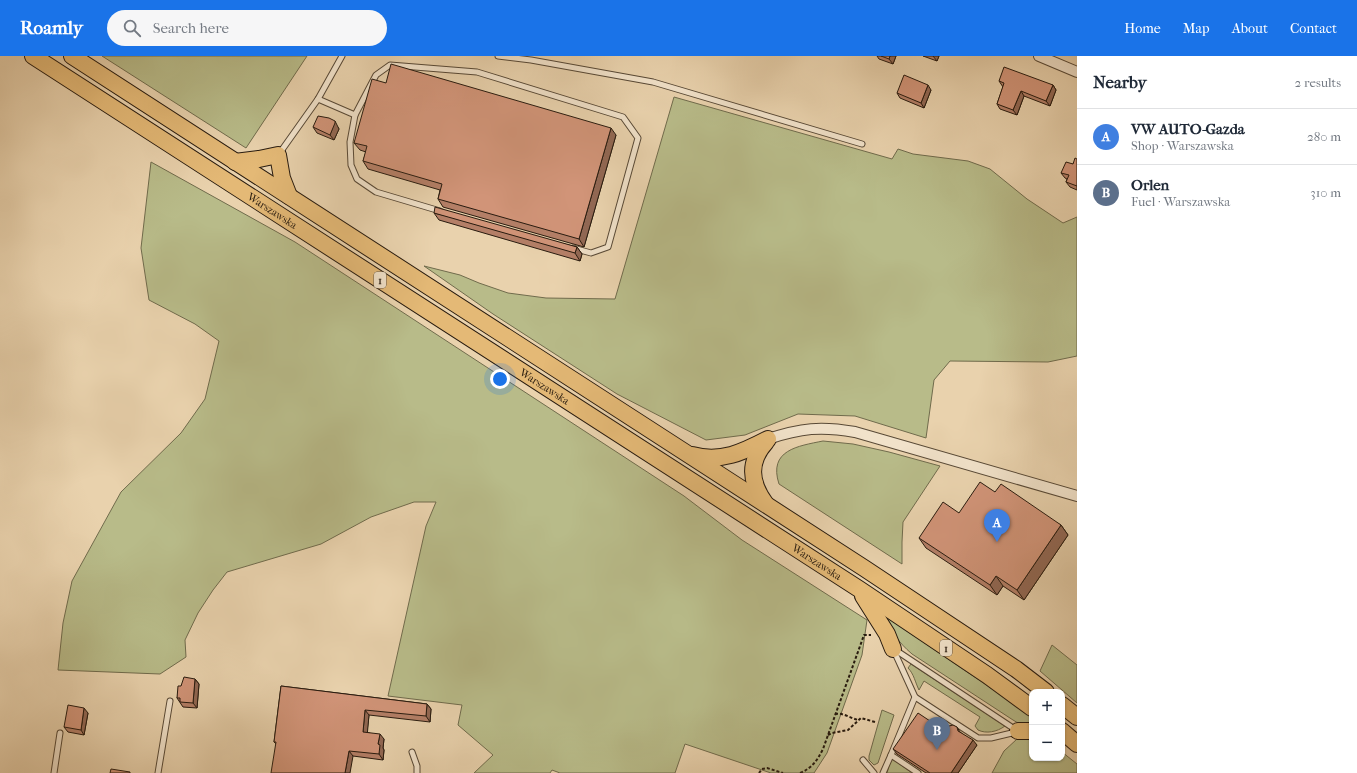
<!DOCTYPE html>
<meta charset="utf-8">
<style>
body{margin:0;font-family:"IM FELL French Canon",serif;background:#f6f6f7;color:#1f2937}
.controls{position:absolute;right:12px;bottom:12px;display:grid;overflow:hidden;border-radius:8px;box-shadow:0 1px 3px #0004}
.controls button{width:36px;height:36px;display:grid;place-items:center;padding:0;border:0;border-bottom:1px solid #e0e1e3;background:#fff;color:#1f2937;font:20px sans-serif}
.you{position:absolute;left:500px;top:323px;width:14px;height:14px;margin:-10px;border:3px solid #fff;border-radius:50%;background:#1a73e8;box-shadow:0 0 0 6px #1a73e833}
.badge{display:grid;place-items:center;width:26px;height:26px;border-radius:50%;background:#1a73e8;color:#fff;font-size:13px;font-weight:700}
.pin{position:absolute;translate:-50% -33px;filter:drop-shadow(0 1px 2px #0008)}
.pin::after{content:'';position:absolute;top:21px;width:14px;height:12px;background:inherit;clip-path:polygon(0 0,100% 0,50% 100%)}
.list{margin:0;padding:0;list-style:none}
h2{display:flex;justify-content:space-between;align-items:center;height:52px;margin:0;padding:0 16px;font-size:17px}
h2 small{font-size:13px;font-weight:400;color:#747a83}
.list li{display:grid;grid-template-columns:26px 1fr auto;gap:12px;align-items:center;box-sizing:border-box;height:56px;padding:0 16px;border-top:1px solid #e0e1e3}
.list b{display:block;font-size:15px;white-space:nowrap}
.list p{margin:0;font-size:13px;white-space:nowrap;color:#747a83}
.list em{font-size:13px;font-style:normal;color:#747a83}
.icon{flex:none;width:22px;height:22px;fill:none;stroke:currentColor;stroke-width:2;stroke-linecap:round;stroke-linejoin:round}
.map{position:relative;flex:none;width:1077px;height:717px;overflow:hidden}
header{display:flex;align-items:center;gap:24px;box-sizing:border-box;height:56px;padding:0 20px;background:#1a73e8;color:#fff}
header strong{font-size:19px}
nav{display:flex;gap:22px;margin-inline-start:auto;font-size:14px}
.search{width:280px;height:36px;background:#f6f6f7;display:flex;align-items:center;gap:10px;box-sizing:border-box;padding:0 14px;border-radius:22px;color:#747a83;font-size:15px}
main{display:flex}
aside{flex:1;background:#fff}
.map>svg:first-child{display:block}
</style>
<header>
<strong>Roamly</strong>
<div class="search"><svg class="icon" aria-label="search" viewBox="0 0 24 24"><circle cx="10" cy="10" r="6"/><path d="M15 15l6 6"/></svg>Search here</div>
<nav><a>Home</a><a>Map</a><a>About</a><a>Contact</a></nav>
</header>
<main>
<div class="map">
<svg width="1077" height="717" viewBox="0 0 1077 717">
<rect width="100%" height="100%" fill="#e9d2ad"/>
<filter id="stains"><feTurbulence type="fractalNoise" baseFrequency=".005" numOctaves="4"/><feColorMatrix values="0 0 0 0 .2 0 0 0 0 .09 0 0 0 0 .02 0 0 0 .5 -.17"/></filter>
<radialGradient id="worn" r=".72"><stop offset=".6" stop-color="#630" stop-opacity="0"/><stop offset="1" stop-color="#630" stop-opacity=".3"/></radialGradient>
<g fill="#b8bb89" stroke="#706b4c">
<path d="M102 0H307L246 92Z"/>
<path d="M674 41 892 103 898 93 913 98 968 105 990 113 1027 143 1063 167 1077 161V300L1048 306 950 305 934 324 926 382 855 360 798 358 745 379 706 384 617 338 493 258 424 210 460 219 479 227 508 237 546 242 615 243Z"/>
<path d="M151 106 295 186 684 440 742 484 867 564 862 599 827 697 814 717H771L685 688 675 717H560L552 714 550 717H474L493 699 458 669 462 649 388 640 426 470 436 446H414L371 461 321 488 227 516 213 534 198 557 185 584 186 601 160 618 58 614 63 567 72 525 121 436 181 377 205 343 219 285 195 268 149 244 141 192Z"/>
<path d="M823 385 853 388 889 396 940 410 903 466 902 486V508L779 428C768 394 798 390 823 385Z"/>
<path d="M885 560 1032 660V667H1018L1013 664 912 598C898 586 892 576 883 561Z"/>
<path d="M1052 589 1077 609V647L1040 615Z"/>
<path d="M911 608 1005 670C997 676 986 678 978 674L975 670 980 661 924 625 919 634C915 626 914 618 908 612Z"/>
<path d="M882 654 894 659 878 707 874 709 869 704V700Z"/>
<path d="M1032 680V702H1062V696L1077 708V717H992L1004 695 1017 683Z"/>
<path d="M892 703 894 704 912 717H887L890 706Z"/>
</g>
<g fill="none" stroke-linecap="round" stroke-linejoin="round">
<defs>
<g id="service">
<path d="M498 0 531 4 653 26 862 88"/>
<path d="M318 43 355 59 350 86 351 109 357 123 376 136 440 155"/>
<path d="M355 59 376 19 390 9 477 16 623 61 638 82 608 191 591 197 573 192"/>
<path d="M279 98 318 43 342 0"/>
<path d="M894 593 1016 674"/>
<path d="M894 595 915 641 978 682H991L1016 676"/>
<path d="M915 641 891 699 918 717"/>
<path d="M412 696 417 710V717"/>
<path d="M863 704 874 717"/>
<path d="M54 717 60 677"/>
<path d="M158 717 170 645"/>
<path d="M883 717 891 699"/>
</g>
<g id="minor">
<path d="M1039 0 1077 16"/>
<path d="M768 383C801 372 821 370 855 376L1077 440"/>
</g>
<g id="primary">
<path id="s1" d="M33 0 859 533 987 619 1032 652"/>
<path d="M72 0 864 512 1016 613 1046 636"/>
<path d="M235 106 259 103 278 99 282 122 289 140"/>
<path d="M692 399C721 407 743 396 768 383"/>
<path d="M765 447C750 426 748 406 766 386"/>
<path d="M863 540 887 578 893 593"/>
<path d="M1062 649 1077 661"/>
<path d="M1018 675H1032"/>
<path d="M1062 675 1077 688"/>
</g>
</defs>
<use href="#service" stroke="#584936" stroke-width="7"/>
<use href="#minor" stroke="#584936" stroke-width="12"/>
<use href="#primary" stroke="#281b0f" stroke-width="18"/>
<g stroke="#281b0f" stroke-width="2" stroke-dasharray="3 2" stroke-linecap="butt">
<path d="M835 658C843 656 851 663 859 664"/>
<path d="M828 679 832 677 848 674 861 662 875 666"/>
<path d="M759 717 762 713 767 712 783 717"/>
<path d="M800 717C812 712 817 705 823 693L864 579H871"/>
</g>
<use href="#service" stroke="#f1e2ca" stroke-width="5"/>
<use href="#minor" stroke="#f1e2ca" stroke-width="10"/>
<use href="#primary" stroke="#e4b976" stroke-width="16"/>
</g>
<g fill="#b47f67" stroke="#281b0f">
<path d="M877 0H896L893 8 879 3Z"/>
<path d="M923 0H939L937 5Z"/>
<path d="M999 25 1053 29 1056 34 1050 50 1024 40 1017 59 1000 53 997 48 1003 31Z"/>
<path d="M386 27 616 79 584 191 443 151 438 143 440 134 368 113 363 105 366 96 360 94 354 87Z"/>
<path d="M931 34 924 52 900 42 897 37Z"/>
<path d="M313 71H338L339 73 334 84 317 77Z"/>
<path d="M1077 103V134L1070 131 1066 126 1067 123 1065 122 1061 117 1073 108Z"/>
<path d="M434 157 577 191 582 198 580 205 439 164Z"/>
<path d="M995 436 1061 469 1068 479 1024 544 1003 530 997 539 926 492 919 482Z"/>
<path d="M195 623 199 628 197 652 183 651 177 642 181 630Z"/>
<path d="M281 630 427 648 431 653 430 666 369 659 367 676 384 683 383 692 384 694 383 704 353 700 276 688 274 686Z"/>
<path d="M88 657 84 679 68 676 64 671Z"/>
<path d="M957 671 960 676 977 689 958 717H926L897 698 893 693Z"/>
</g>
<g fill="#926854" stroke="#281b0f">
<path d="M890 0H896L893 8 889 3Z"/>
<path d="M933 0H939L937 5Z"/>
<path d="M928 29 931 34 924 52 921 47Z"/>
<path d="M1053 29 1056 34 1050 50 1046 45Z"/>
<path d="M1021 35 1024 40 1017 59 1013 54Z"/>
<path d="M335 65 339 73 334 84 330 79Z"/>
<path d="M611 72 616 79 584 191 579 183Z"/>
<path d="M577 191 582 198 580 205 575 197Z"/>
<path d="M1061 469 1068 479 1024 544 1017 534Z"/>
<path d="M996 520 1003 530 997 539 990 529Z"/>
<path d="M195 623 199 628 197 652 193 647Z"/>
<path d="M427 648 431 653 430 666 426 660Z"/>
<path d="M84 652 88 657 84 679 81 674Z"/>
<path d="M365 654 369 659 367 681 363 676Z"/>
<path d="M380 678 384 683 383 692 384 694 383 704 379 698 378 688Z"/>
<path d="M973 684 977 689 958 717H951Z"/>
<path d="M349 695 353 700 350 717H345Z"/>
</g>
<g fill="#d19478" stroke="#281b0f">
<path d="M881 0H890L889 3Z"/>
<path d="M391 8 611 72 579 183 438 143 442 128 363 105 367 90 354 87 372 23 386 27Z"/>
<path d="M1004 11 1053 29 1046 45 1021 35 1013 54 997 48 1004 27 999 25Z"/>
<path d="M904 19 928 29 921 47 897 37Z"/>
<path d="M318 60 329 62 335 65V67L330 79 313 71Z"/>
<path d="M1075 102 1077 103V130L1066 126 1069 119 1061 117 1066 106 1073 108Z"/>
<path d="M435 151 577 191 575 197 434 157Z"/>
<path d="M980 426 995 436 1001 428 1061 469 1017 534 996 520 990 529 919 482 943 446 959 457Z"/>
<path d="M184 621 195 623 193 647 180 646V642H177L178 630H181Z"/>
<path d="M281 630 427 648 426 660 365 654 363 676 380 678 378 688 380 689 379 698 349 695 345 717H271L276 686H274Z"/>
<path d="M68 649 84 652 81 674 64 671Z"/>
<path d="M918 657 945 675 949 670 953 669 957 671 958 675 973 684 951 717H930L893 693Z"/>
<path d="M111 713 130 716V717H110Z"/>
</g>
<g text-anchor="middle" stroke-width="3.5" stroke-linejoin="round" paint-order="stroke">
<g fill="#f1e2ca" stroke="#645747" stroke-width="1">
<rect x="374" y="216" width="12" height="16" rx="3"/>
<rect x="940" y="584" width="12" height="16" rx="3"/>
</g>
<g font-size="10" font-weight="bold" fill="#281b0f">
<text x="380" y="228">1</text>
<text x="946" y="596">1</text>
</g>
<g font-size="11" fill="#281b0f" stroke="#f1e2ca">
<text dy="4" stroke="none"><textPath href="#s1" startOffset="285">Warszawska</textPath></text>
<text dy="4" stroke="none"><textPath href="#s1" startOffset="609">Warszawska</textPath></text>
<text dy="4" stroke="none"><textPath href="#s1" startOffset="933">Warszawska</textPath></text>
</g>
</g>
<rect width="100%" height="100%" filter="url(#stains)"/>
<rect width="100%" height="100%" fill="url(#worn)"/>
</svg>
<div class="controls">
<button>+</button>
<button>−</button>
</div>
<div class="you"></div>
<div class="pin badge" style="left:997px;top:486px;background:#3f7fe0">A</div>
<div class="pin badge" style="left:937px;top:694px;background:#5c6f8a">B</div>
</div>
<aside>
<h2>Nearby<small>2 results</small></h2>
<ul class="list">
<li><span class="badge" style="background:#3f7fe0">A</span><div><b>VW AUTO-Gazda</b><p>Shop · Warszawska</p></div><em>280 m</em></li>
<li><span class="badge" style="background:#5c6f8a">B</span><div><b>Orlen</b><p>Fuel · Warszawska</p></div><em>310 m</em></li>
</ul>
</aside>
</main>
